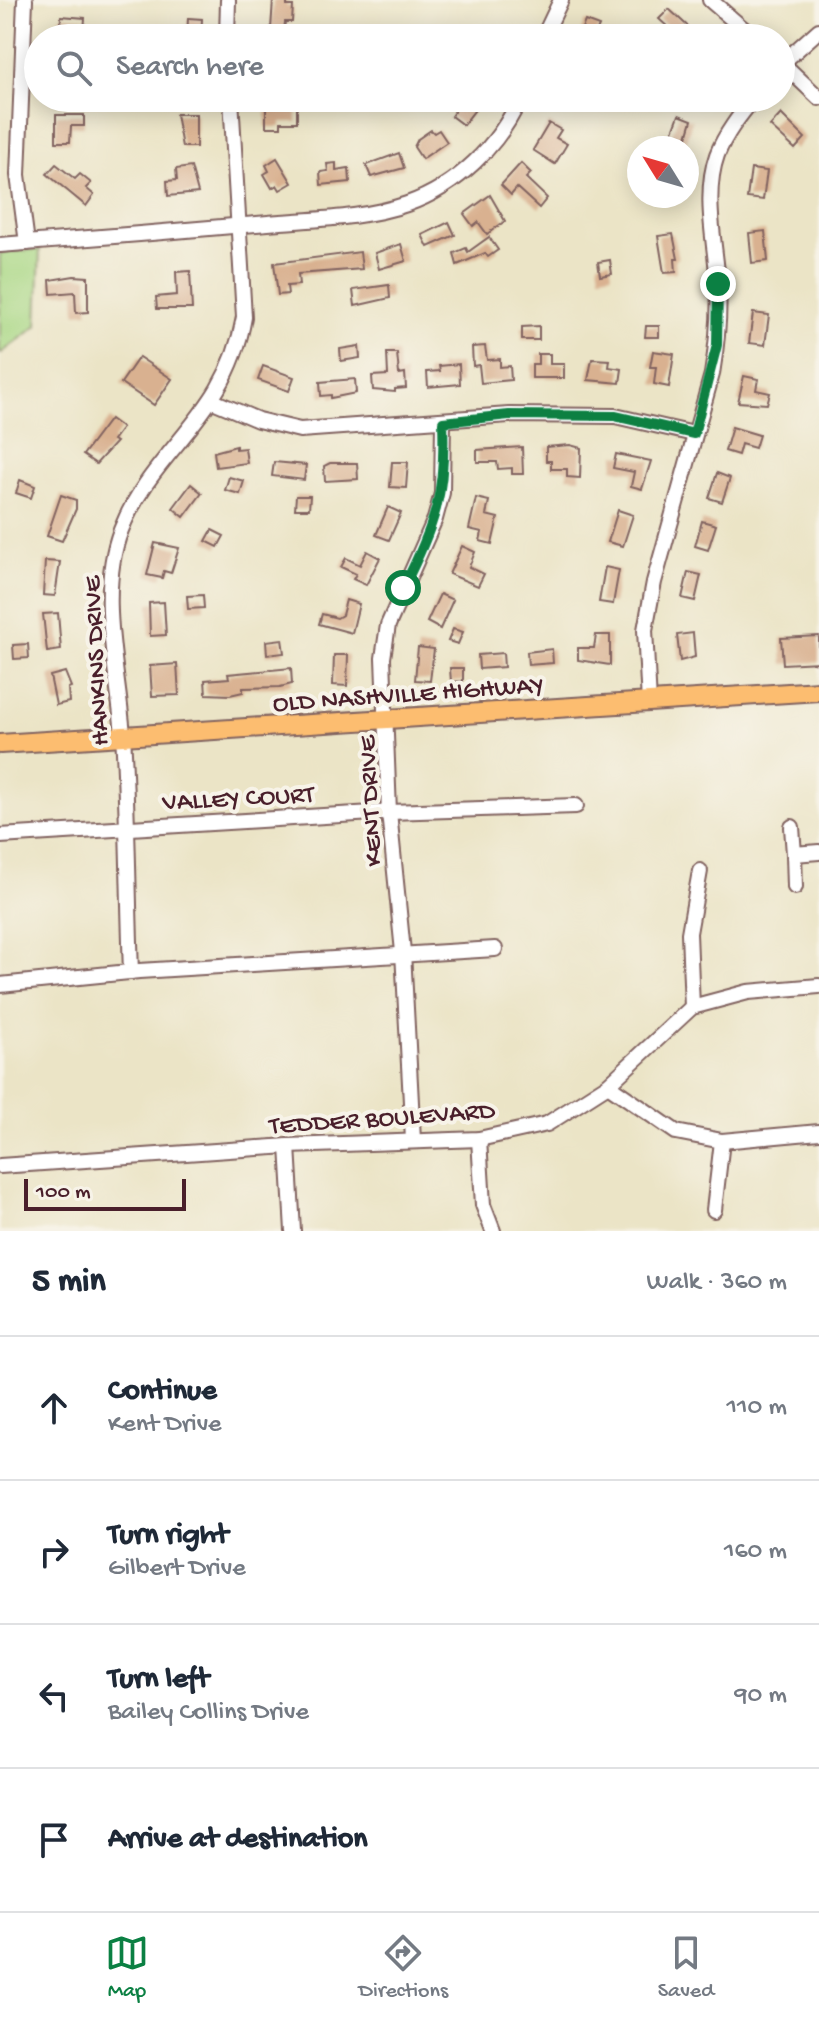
<!DOCTYPE html>
<meta charset="utf-8">
<style>
body{margin:0;font-family:"Gochi Hand",sans-serif;background:#f2f2f3;color:#1f2937}
.compass{position:absolute;left:627px;top:136px;width:72px;height:72px;border-radius:50%;background:#fff;box-shadow:0 4px 20px #0003;rotate:307deg}
.scale{position:absolute;left:24px;bottom:20px;width:162px;box-sizing:border-box;padding-left:8px;border:4px solid #4a1f2b;border-top:0;font-size:22px;line-height:28px;white-space:nowrap;color:#4a1f2b;-webkit-text-stroke:6px #f7f3e8;paint-order:stroke}
.stop{position:absolute;width:24px;height:24px;margin:-18px;border:6px solid #0b8043;border-radius:50%;background:#fff}
.stop.end{background:#0b8043;border-color:#fff;box-shadow:0 2px 8px #0008}
.list{margin:0;padding:0;list-style:none}
h2{display:flex;justify-content:space-between;align-items:center;height:104px;margin:0;padding:0 32px;font-size:34px}
h2 small{font-size:26px;font-weight:400;color:#747a83}
.list li{display:grid;grid-template-columns:52px 1fr auto;gap:24px;align-items:center;box-sizing:border-box;height:144px;padding:0 32px;border-top:2px solid #e0e1e3}
.list b{display:block;font-size:30px;white-space:nowrap}
.list p{margin:0;font-size:26px;white-space:nowrap;color:#747a83}
.list em{font-size:26px;font-style:normal;color:#747a83}
.icon{flex:none;width:44px;height:44px;fill:none;stroke:currentColor;stroke-width:2;stroke-linecap:round;stroke-linejoin:round}
.map{position:relative;flex:none;width:819px;height:1231px;overflow:hidden}
.search{position:absolute;background:#fff;box-shadow:0 4px 20px #0003;left:24px;right:24px;top:24px;height:88px;display:flex;align-items:center;gap:20px;box-sizing:border-box;padding:0 28px;border-radius:44px;color:#747a83;font-size:30px}
.sheet{height:680px;background:#fff}
nav{display:flex;justify-content:space-around;align-items:center;box-sizing:border-box;height:112px;border-top:2px solid #e0e1e3;background:#fff;font-size:22px;color:#747a83}
nav a{display:grid;justify-items:center;gap:4px}
nav .on{color:#0b8043}
.map>svg:first-child{display:block}
</style>
<div class="map">
<svg width="819" height="1231" viewBox="0 0 819 1231">
<rect width="100%" height="100%" fill="#f7f3e8"/>
<filter id="ink" filterUnits="userSpaceOnUse"><feTurbulence type="fractalNoise" baseFrequency=".0125" numOctaves="2"/><feDisplacementMap in="SourceGraphic" scale="16" xChannelSelector="R" yChannelSelector="G"/><feConvolveMatrix kernelMatrix="1 2 1 2 8 2 1 2 1" color-interpolation-filters="sRGB"/></filter>
<filter id="wash" filterUnits="userSpaceOnUse"><feTurbulence type="fractalNoise" baseFrequency=".006" numOctaves="4" result="noise"/><feDisplacementMap in="SourceGraphic" scale="32" xChannelSelector="R" yChannelSelector="G"/><feGaussianBlur stdDeviation="1.8" result="paint"/><feColorMatrix in="noise" values="0 0 0 0 0 0 0 0 0 0 0 0 0 0 0 0 0 1.4 0 .05"/><feComposite in="paint" operator="in"/></filter>
<g filter="url(#wash)">
<rect width="100%" height="100%" fill="#ebe4c6"/>
<path fill="#aad886" stroke="#7a7c58" stroke-width="2" d="M40 249 37 326 0 354V253Z"/>
<g id="blocks">
<g fill="#d9b190">
<path d="M273 0H287V6H293L292 22H285L284 30 271 29Z"/>
<path d="M669 9 693 31 686 38H680L659 19Z"/>
<path d="M61 16 85 18 84 32 74 31 73 38H60Z"/>
<path d="M188 18 202 19 201 38H187Z"/>
<path d="M585 21 599 26 594 38H578Z"/>
<path d="M266 98H310V107H297V122H281V127H266Z"/>
<path d="M444 98H475L481 102 463 125 451 116 457 108Z"/>
<path d="M548 98H575L571 108Z"/>
<path d="M176 114H196V147H182Z"/>
<path d="M781 114 805 138 795 149 770 126Z"/>
<path d="M56 115H84V126H71L70 142H56Z"/>
<path d="M679 115 692 120 685 144 673 148 662 144 665 134 671 136Z"/>
<path d="M549 123 561 130 556 138 567 144 555 164 533 150Z"/>
<path d="M431 130 434 133 439 130 447 142 422 159 414 147 418 139Z"/>
<path d="M399 153 404 168 371 177 366 165Z"/>
<path d="M277 158 292 183 280 190 277 185 272 188 264 174 269 171 266 165Z"/>
<path d="M336 163V170L349 168 350 182 321 185 320 172 328 171 327 164Z"/>
<path d="M521 163 531 173 526 178 547 198 539 208 517 188 511 195 501 185Z"/>
<path d="M56 164 75 179 80 174 91 183 86 188 94 195 86 206 47 174Z"/>
<path d="M191 167 198 193 168 196 167 181 177 180 176 169Z"/>
<path d="M751 169 767 171 763 200 747 198Z"/>
<path d="M490 195 505 221 487 234 478 222 473 226 464 214Z"/>
<path d="M449 222 455 235 428 247 422 235Z"/>
<path d="M765 231 768 261 752 263 749 233Z"/>
<path d="M673 234 678 259H675L676 272 664 273 658 236Z"/>
<path d="M489 237 498 250 488 257 485 253 457 265 454 253 466 248 468 252Z"/>
<path d="M401 244 406 261 379 269 375 253Z"/>
<path d="M360 252 362 269 298 274 299 285 287 286 288 294 278 295 274 263Z"/>
<path d="M610 260 612 274 600 276 598 262Z"/>
<path d="M190 271 192 309H157L156 297 177 295 176 272Z"/>
<path d="M74 276 88 277V312L76 313 75 292 51 294 50 280Z"/>
<path d="M389 285 390 298 355 306 353 290Z"/>
<path d="M753 313 769 315 765 345 749 343Z"/>
<path d="M539 326V340H522V327Z"/>
<path d="M646 326H659V337H645Z"/>
<path d="M359 346 360 358 341 361 340 349Z"/>
<path d="M485 346 487 360 500 359V367L510 366 511 380 481 383 479 365 473 366 472 347Z"/>
<path d="M653 351 674 354 669 387 654 384 656 367H650Z"/>
<path d="M387 353H397L399 374 405 373 406 388 395 389V392L373 390 372 376 388 375Z"/>
<path d="M538 354H550V364H564V378H532V364H538Z"/>
<path d="M139 357 172 379 154 405 121 383Z"/>
<path d="M592 359 610 360 609 367 622 369 620 383 588 380Z"/>
<path d="M459 364 460 384 428 387 427 372 440 371 439 366Z"/>
<path d="M263 366 294 377 289 391 258 380Z"/>
<path d="M744 376 758 379 756 390 770 393 767 404 738 402Z"/>
<path d="M355 379 356 393 331 398V395L321 396 320 382Z"/>
<path d="M110 419 122 428 113 440 116 442 96 464 83 455Z"/>
<path d="M732 427 759 435 755 448 741 444 738 455 725 451Z"/>
<path d="M570 445 581 448 580 478 567 477V469H551V461H546V447Z"/>
<path d="M236 446V449L245 448 247 463 216 467 214 452Z"/>
<path d="M522 447 523 474H512V468L498 469 497 462H477V450Z"/>
<path d="M616 454 651 461 642 489 631 486 634 472 613 468Z"/>
<path d="M274 462 306 465 304 480 272 476Z"/>
<path d="M392 462H408L406 488 390 487Z"/>
<path d="M330 463H357L358 479 325 481 324 466Z"/>
<path d="M717 473 730 478 722 502 709 498Z"/>
<path d="M229 477 244 481 240 494 225 490Z"/>
<path d="M20 480 35 486 31 498 16 493Z"/>
<path d="M191 484 202 493 184 517 173 508Z"/>
<path d="M61 495 76 500V509L62 541 47 536Z"/>
<path d="M296 496H310L309 509H295Z"/>
<path d="M476 498 489 501 486 515 498 518 492 544 480 541 482 532 469 529Z"/>
<path d="M388 507 401 513 389 540 376 535Z"/>
<path d="M618 510 633 515 623 546 608 542Z"/>
<path d="M702 521 716 525 708 550 695 546Z"/>
<path d="M212 530 224 536 218 547 206 541Z"/>
<path d="M155 543 179 548 171 573 164 571 162 578 147 575Z"/>
<path d="M462 546 475 552 469 567 484 574 478 586 449 574Z"/>
<path d="M367 551 380 558 366 585 353 579 356 574 341 567 346 558 360 565Z"/>
<path d="M45 561 60 562 55 596 43 595Z"/>
<path d="M605 567 619 570 613 604 599 602Z"/>
<path d="M688 572 701 575 695 601 682 598Z"/>
<path d="M440 594 453 600 440 629 427 622Z"/>
<path d="M203 595 204 608 188 609 187 596Z"/>
<path d="M346 600 359 604 352 633 319 624 322 614 337 618 342 615Z"/>
<path d="M164 602 166 635 150 636 149 603Z"/>
<path d="M58 613 61 650 47 652 43 614Z"/>
<path d="M453 629 463 632 458 644 448 641Z"/>
<path d="M693 633 695 657 680 661 677 635Z"/>
<path d="M596 635H610V665L578 660V648H594Z"/>
<path d="M819 636V662L783 664 781 638Z"/>
<path d="M282 639 284 653 267 655 266 641Z"/>
<path d="M28 644 29 658 14 659 13 645Z"/>
<path d="M418 647 434 649 430 681 415 680Z"/>
<path d="M552 649 553 663 528 665 527 652Z"/>
<path d="M503 653 504 667 479 669 478 655Z"/>
<path d="M334 655H348L347 686 333 685Z"/>
<path d="M177 664 179 695 152 696 150 666Z"/>
<path d="M291 668 292 684 280 687 243 688V692L230 695 206 694 205 680 229 678 228 674Z"/>
<path d="M450 668H463V681L451 682Z"/>
<path d="M65 672 71 687 68 688 69 702 56 705 50 676Z"/>
</g>
</g>
</g>
<g filter="url(#ink)">
<use href="#blocks" fill-opacity="0" stroke="#826461" stroke-width="2"/>
<g fill="none" stroke-linecap="round" stroke-linejoin="round">
<defs>
<g id="minor">
<path d="M25 0 18 175 27 243"/>
<path d="M710 0 754 38"/>
<path d="M227 38 228 0"/>
<path d="M543 38 561 0"/>
<path d="M781 62 819 98"/>
<path d="M781 64 819 30"/>
<path d="M0 245C89 238 179 231 268 223 313 219 364 219 407 204 456 187 500 145 520 98"/>
<path d="M213 401 258 420 300 430 509 415 615 416 694 434"/>
<path d="M649 703 645 630 654 582 712 374C717 344 720 314 718 283 715 242 703 194 717 155 725 134 740 115 754 98"/>
<path d="M792 827 794 854 819 852"/>
<path d="M0 836 389 812 576 806"/>
<path d="M794 854 795 887"/>
<path d="M131 972C128 893 128 814 123 735 118 670 97 592 121 530 153 448 227 417 244 317L231 98"/>
<path d="M0 985 139 971 495 949"/>
<path d="M692 1007 689 933 700 871"/>
<path d="M608 1085 676 1132 722 1141 819 1132"/>
<path d="M479 1139 483 1205 493 1231"/>
<path d="M413 1140 403 952 389 812 383 658 388 625 435 519 442 493 443 422"/>
<path d="M288 1146 293 1231"/>
<path d="M0 1166 288 1146 479 1139 547 1124 608 1085 692 1007 748 992 819 986"/>
<path d="M714 1210 722 1141"/>
</g>
<path id="major" d="M0 744 819 691"/>
</defs>
<use href="#minor" stroke="#826461" stroke-width="18"/>
<use href="#major" stroke="#826461" stroke-width="22"/>
<use href="#minor" stroke="#fff" stroke-width="14"/>
<use href="#major" stroke="#fcbd6f" stroke-width="18"/>
</g>
</g>
<g fill="none" stroke-linecap="round" stroke-linejoin="round" filter="url(#ink)">
<path stroke="#0b8043" stroke-width="10" d="M403 588C435 525 446 493 443 422L509 415 615 416 694 434 717 345 718 284"/>
</g>
<g text-anchor="middle" stroke-width="8" stroke-linejoin="round" paint-order="stroke">
<g font-size="26" fill="#4a1f2b" stroke="#f7f3e8">
<text transform="translate(94 661) rotate(-93)" y="9">HANKINS DRIVE</text>
<text transform="translate(408 692) rotate(-4)" y="9">OLD NASHVILLE HIGHWAY</text>
<text transform="translate(238 796) rotate(-3)" y="9">VALLEY COURT</text>
<text transform="translate(368 801) rotate(-93)" y="9">KENT DRIVE</text>
<text transform="translate(382 1116) rotate(-4)" y="9">TEDDER BOULEVARD</text>
</g>
</g>
</svg>
<svg class="compass" viewBox="-18 -18 36 36"><path d="M0-13l5 13h-10z" fill="#e53935"/><path d="M0 13l5-13h-10z" fill="#747a83"/></svg>
<div class="scale">100 m</div>
<div class="stop" style="left:403px;top:588px"></div>
<div class="stop end" style="left:718px;top:284px"></div>
<div class="search"><svg class="icon" aria-label="search" viewBox="0 0 24 24"><circle cx="10" cy="10" r="6"/><path d="M15 15l6 6"/></svg>Search here</div>
</div>
<section class="sheet">
<h2>5 min<small>Walk · 360 m</small></h2>
<ul class="list">
<li><svg class="icon" aria-label="ahead" viewBox="0 0 24 24"><path d="M12 20V5M6 11l6-6 6 6"/></svg><div><b>Continue</b><p>Kent Drive</p></div><em>110 m</em></li>
<li><svg class="icon" aria-label="right" viewBox="0 0 24 24"><path d="M7 20v-9h11M14 6l5 5-5 5"/></svg><div><b>Turn right</b><p>Gilbert Drive</p></div><em>160 m</em></li>
<li><svg class="icon" aria-label="left" viewBox="0 0 24 24"><path d="M17 20v-9H6M10 6l-5 5 5 5"/></svg><div><b>Turn left</b><p>Bailey Collins Drive</p></div><em>90 m</em></li>
<li><svg class="icon" aria-label="arrive" viewBox="0 0 24 24"><path d="M6 21V4h12l-3 4 3 4H6"/></svg><div><b>Arrive at destination</b></div></li>
</ul>
</section>
<nav>
<a class="on"><svg class="icon" aria-label="map" viewBox="0 0 24 24"><path d="M3 6l6-2 6 2 6-2v14l-6 2-6-2-6 2zM9 4v14M15 6v14"/></svg>Map</a>
<a><svg class="icon" aria-label="directions" viewBox="0 0 24 24"><path d="M12 3l9 9-9 9-9-9zM9 14v-3h6M13 9l2 2-2 2"/></svg>Directions</a>
<a><svg class="icon" aria-label="saved" viewBox="0 0 24 24"><path d="M7 4h10v16l-5-4-5 4z"/></svg>Saved</a>
</nav>
